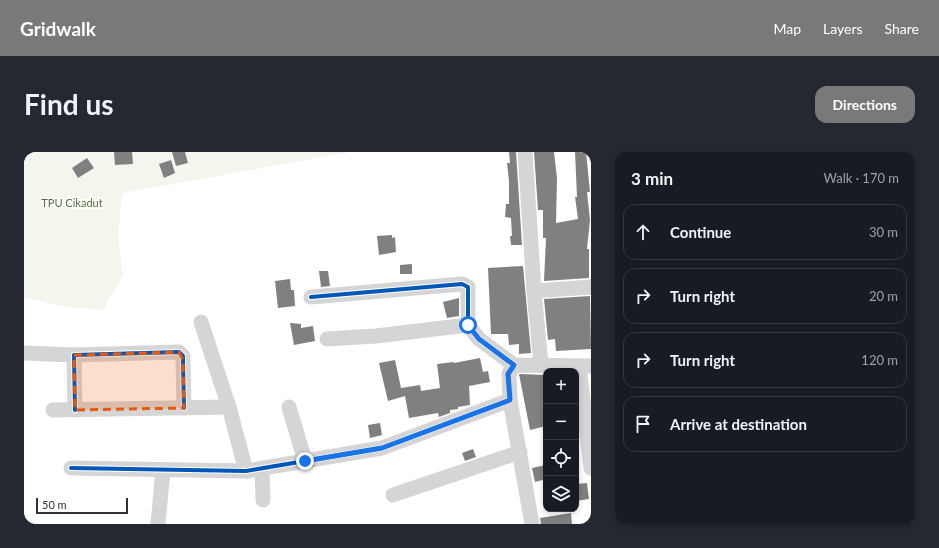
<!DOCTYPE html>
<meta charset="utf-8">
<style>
body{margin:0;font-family:Lato,sans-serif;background:#242831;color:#f1f3f6}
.controls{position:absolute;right:12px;bottom:12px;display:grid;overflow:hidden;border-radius:8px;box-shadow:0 2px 6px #0003}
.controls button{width:36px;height:36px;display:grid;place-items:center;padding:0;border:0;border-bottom:1px solid #363941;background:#171b24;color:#f1f3f6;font:20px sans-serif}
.scale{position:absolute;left:12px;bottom:10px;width:92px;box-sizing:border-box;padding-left:4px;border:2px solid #313131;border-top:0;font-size:11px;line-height:14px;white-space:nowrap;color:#313131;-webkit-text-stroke:3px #fff;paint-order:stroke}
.stop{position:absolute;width:12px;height:12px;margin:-9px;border:3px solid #1a73e8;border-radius:50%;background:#fff}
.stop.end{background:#1a73e8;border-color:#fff;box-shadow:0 1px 4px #0008}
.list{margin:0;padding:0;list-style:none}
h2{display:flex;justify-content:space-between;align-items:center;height:52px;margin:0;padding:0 16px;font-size:17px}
h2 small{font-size:13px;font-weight:400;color:#9ea1a6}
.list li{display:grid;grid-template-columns:26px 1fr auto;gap:12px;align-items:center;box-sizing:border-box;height:56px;margin:0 8px 8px;padding:0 8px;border:1px solid #363941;border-radius:12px}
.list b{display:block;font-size:15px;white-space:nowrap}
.list em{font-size:13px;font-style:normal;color:#9ea1a6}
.icon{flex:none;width:22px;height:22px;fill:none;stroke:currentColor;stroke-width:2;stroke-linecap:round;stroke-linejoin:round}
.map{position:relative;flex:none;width:567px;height:372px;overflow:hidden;border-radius:12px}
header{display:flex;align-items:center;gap:24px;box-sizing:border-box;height:56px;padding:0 20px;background:#797979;color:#fff}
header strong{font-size:19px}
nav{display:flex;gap:22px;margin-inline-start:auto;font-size:14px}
.intro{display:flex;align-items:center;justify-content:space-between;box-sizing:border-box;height:96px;padding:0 24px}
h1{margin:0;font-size:28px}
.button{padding:10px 18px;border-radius:12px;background:#797979;color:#fff;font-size:14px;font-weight:700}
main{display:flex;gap:24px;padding:0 24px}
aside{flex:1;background:#171b24;border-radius:12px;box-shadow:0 2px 6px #0003}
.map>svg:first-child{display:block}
</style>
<header>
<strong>Gridwalk</strong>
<nav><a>Map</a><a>Layers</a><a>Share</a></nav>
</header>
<div class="intro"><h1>Find us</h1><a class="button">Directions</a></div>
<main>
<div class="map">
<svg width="567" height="372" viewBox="0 0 567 372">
<rect width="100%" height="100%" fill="#fff"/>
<path fill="#f2f6ed" d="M0 0H326L98 41 94 84 99 123 79 158 42 155 0 145Z"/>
<g fill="#808080">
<path d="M90 0H108L109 12 91 13Z"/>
<path d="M148 0H161L164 11 152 14Z"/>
<path d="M485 0H492L498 93H487L486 84H488L487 66 481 65 482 52H485V29L483 11H486Z"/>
<path d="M510 0H530L533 26 532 71 554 67 551 45H553L551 0H562L566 40H563L566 68 563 97H565V126L520 129 522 86H519V58H514Z"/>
<path d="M63 6 70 16 54 26 48 16Z"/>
<path d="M147 8 151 21 140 26 135 12Z"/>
<path d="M368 83V86L371 85 372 100 355 103 353 84Z"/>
<path d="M388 112V122H376V113Z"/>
<path d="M499 114 507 201 495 202V192L485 193 484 182H467L464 116Z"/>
<path d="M295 119H304L306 134 297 135Z"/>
<path d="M266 127 267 138H270L271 154 254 156 251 129Z"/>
<path d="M566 144 567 197 532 199 531 187 524 188 520 147Z"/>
<path d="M435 146V164L423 166 419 150Z"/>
<path d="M266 171 277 172V176L289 174 291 189 270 193Z"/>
<path d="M456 206 459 220 464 219 466 230 445 234 446 253 434 255V257L426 258V261L415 265 414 261 385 266 381 244 364 249 355 211 371 208 377 236 396 233 397 239 416 236 413 212 429 210 430 211Z"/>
<path d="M495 222 522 223V242H519L522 255V274L506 278Z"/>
<path d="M356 271 358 283 346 286 344 273Z"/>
<path d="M449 297 452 305 441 309 438 301Z"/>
<path d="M522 313V327L511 330 508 316Z"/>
<path d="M563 331 565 347 552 349V332Z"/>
<path d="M547 361 548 372H517L516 366Z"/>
</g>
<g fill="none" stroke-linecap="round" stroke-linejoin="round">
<g stroke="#d5d5d5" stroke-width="15">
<path d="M501 0 510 139 517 213"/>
<path d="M510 139 567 135"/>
<path d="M287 145 438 132 444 135V173L455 187 490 213"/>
<path d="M177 170 205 255 222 319"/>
<path d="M303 187 352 184 444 173"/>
<path d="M0 201 50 203"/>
<path d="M555 214 567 316"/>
<path d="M265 255 281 309"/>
<path d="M29 258 205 255"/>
<path d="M51 258 50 203 155 200 159 204V208L160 256"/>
<path d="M47 316 222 319 358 296 486 248"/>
<path d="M238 316 239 348"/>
<path d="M369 343 496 300"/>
<path d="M134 372 139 318"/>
<path d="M508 372 486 248 485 222 490 213 567 214"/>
</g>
<defs>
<g id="cycleway">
<path d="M287 145 438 132 444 135V173L455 187 490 213"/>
<path d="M51 258 50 203 155 200 159 204V208L160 256"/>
<path d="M47 316 222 319 358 296 486 248"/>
</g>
</defs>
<use href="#cycleway" stroke="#fff" stroke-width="6"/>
<use href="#cycleway" stroke="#0057b8" stroke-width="4"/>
</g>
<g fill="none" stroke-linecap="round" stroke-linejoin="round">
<path stroke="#1a73e8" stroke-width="5" d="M281 309 358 296 486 248 484 222 490 213 455 187 444 173"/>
</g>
<path fill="#e8590c" fill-opacity="0.2" stroke="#e8590c" stroke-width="3" stroke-dasharray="8 5" stroke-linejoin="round" d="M155 200 159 208 160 256 51 258 50 203Z"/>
<g text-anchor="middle" stroke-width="4" stroke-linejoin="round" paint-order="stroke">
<g font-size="11" fill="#586e3c" stroke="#fff">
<text x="48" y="55">TPU Cikadut</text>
</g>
</g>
</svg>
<div class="controls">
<button>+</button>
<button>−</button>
<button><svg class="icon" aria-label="locate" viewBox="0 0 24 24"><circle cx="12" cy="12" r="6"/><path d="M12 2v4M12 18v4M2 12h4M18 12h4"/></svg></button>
<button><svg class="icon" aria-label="layers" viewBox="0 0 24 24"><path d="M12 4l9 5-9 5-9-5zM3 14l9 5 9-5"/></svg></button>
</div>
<div class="scale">50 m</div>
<div class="stop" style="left:444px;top:173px"></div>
<div class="stop end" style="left:281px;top:309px"></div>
</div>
<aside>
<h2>3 min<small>Walk · 170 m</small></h2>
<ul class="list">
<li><svg class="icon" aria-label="ahead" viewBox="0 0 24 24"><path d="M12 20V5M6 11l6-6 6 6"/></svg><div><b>Continue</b></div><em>30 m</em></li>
<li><svg class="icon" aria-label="right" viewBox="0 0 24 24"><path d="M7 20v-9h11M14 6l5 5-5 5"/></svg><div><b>Turn right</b></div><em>20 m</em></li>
<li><svg class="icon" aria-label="right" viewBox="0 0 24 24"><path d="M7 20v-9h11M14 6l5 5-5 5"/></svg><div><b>Turn right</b></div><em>120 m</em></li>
<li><svg class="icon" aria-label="arrive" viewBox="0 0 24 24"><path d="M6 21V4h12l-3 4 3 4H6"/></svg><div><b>Arrive at destination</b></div></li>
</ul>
</aside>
</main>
